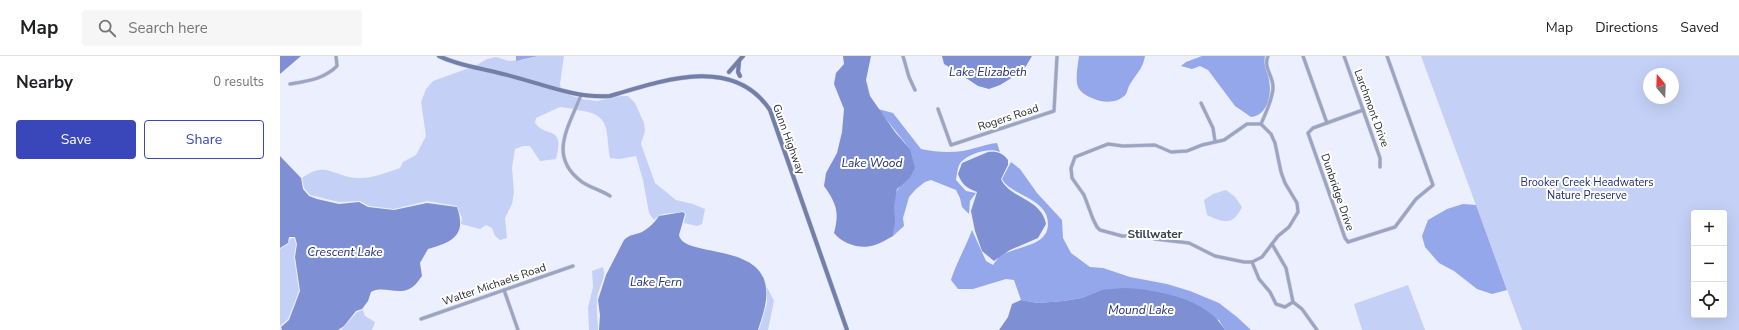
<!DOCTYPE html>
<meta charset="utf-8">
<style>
body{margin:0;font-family:"Nunito Sans",sans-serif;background:#f6f6f6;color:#202124}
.controls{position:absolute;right:12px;bottom:12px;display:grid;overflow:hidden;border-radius:4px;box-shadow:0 4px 16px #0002}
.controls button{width:36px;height:36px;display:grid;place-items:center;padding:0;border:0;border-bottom:1px solid #e0e0e0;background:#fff;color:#202124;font:20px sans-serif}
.compass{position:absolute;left:1363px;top:12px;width:36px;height:36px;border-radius:50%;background:#fff;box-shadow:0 4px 16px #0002;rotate:341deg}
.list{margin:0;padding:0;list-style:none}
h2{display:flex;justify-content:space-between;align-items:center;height:52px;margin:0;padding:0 16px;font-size:17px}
h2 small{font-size:13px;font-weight:400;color:#757577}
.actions{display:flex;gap:8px;padding:12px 16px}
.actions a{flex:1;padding:9px 0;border:1px solid #3947ba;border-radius:4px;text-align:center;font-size:14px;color:#3947ba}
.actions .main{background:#3947ba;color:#fff}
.icon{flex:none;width:22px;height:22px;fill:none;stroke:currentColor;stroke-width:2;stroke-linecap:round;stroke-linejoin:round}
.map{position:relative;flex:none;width:1459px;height:274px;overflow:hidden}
header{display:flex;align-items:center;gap:24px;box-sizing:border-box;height:56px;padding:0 20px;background:#fff;border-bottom:1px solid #e0e0e0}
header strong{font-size:19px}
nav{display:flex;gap:22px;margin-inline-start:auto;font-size:14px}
.search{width:280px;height:36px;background:#f6f6f6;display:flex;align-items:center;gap:10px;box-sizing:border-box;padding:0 14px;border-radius:4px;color:#757577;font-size:15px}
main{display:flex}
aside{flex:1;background:#fff}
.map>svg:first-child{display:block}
</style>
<header>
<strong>Map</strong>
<div class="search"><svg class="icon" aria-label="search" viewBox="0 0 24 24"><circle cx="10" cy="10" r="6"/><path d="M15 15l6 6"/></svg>Search here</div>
<nav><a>Map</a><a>Directions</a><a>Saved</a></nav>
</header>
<main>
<aside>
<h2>Nearby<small>0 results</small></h2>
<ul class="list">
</ul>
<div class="actions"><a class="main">Save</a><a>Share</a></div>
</aside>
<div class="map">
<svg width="1459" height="274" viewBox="0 0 1459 274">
<rect width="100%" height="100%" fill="#ebeffe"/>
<g fill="#c4d0f6" fill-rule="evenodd">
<path d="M258 0H284L280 28 281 33 223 16 195 10 207 3 216 1 229 5 243 4Z"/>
<path d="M1141 0H1459V274H1242ZM1369 18H1393V42H1369ZM1414 157H1444V259H1414Z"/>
<path d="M189 12 223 19 299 42 294 53 280 51 256 62 255 67C267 83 285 68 276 103L260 105 250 90H243L235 93 232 112 234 136 232 148 225 162 227 182 220 184 215 180 212 172 206 169 200 173 181 168 182 162 177 150 147 145 114 153 89 150 80 145 59 146 30 139 24 132 22 122C47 104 52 121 78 122 91 123 108 116 120 112L123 106 136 99 146 80 141 46 146 33 153 25Z"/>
<path d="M341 40H348L355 47 364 67 365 75 361 88 375 127 396 144 413 148 425 153 422 168 417 170 404 167 406 158 403 155C392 159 383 154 374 164L369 157 363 124 356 100 339 103 330 102C325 75 333 58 297 54L301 43 317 45Z"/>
<path d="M946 134 955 141 962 151C953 170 944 167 927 159L924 144 933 138Z"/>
<path d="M14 182 16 188 14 201 19 235 8 263 0 270V274V193L8 188 10 183Z"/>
<path d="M323 211C327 223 317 232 317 245 316 254 318 264 318 274H309L308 252 313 231 312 215Z"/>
<path d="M1128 229 1145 274H1082L1074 248Z"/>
<path d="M487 231 494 245 488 274H479L487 247Z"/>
<path d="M83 254 85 260 95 266 92 274H61L77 256Z"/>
</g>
<g fill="#94a7eb">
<path d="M236 0H258L236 5Z"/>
<path d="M799 0H865C863 13 855 19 849 30 848 32 847 36 846 38 838 48 822 47 812 42 807 40 800 36 798 31 795 23 798 8 799 0Z"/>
<path d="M922 0H985C983 10 988 15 989 24 992 39 988 59 971 61L955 50 928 14 920 10 912 13 901 10 906 6Z"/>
<path d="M598 53 613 57 641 93C655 96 669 97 683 95 695 93 705 88 717 87L720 96C709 91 689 98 681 106 677 111 677 119 676 124L686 135 696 137 690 145 689 158 682 151 680 142 676 134 651 124 645 126 636 133 629 141 623 162 624 170 613 180C615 165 611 148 617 135 619 130 625 126 629 123L630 93Z"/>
<path d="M731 106 740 113 757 137 782 164 783 182 791 197 810 211 823 212 850 221 887 228 910 235 939 247 957 261 971 274H945L939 264 821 234 802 242 783 245 758 247 741 244 734 224 726 223 693 233H678L671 224C676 207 686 191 692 174L706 205 713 209C715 206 718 202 721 200 735 190 767 191 768 169 769 142 731 140 722 123Z"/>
<path d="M1183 148 1196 149 1227 234 1212 238 1197 233 1174 215 1159 207 1145 191 1142 180 1148 164 1167 153Z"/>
</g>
<g fill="#7e90d3">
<path d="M0 0H21L0 18Z"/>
<path d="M563 0H591L586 24 590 40 615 76 630 93 635 112 629 123 617 133 614 150 615 165 613 180C607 183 601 187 595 189 580 194 563 188 554 177 560 156 556 147 544 130L546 117 557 97 562 76 564 53 554 28 556 17 564 8Z"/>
<path d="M662 0H752L743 15 720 29 709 33 698 30 674 14 664 8Z"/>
<path d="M708 96C717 95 723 97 728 104V109L721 123C730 143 761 142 766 168L758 182 730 194 714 205 702 195 695 175 691 155 697 136C687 132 682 129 678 118L682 107Z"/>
<path d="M0 100 21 122 23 133 29 140 37 143 59 148 79 146 88 151 114 154 147 147 177 151C187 180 172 186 148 193L140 207 142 220C139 224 135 230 131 232 118 240 103 229 91 236L88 245 82 253 76 255 64 270 58 274H2L1 271 9 264 20 235 15 201 17 188 15 181H9L8 187 0 192Z"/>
<path d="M403 156 405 158 399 179C403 202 481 186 486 232 488 246 482 261 478 274H319L320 259 318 244 326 219 344 184C350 178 355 179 362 176 369 172 374 167 379 160Z"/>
<path d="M843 232C876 233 928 243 945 274H719L728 261 732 248 741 244 758 247 783 245 802 242 821 234Z"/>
</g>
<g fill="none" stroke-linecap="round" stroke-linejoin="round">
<defs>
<g id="street">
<path d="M623 0 629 21 635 34"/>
<path d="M1023 0 1047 67"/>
<path d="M1064 0 1100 102V111"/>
<path d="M10 28C28 25 44 23 57 10L56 0"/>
<path d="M301 39C289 71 267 100 302 126 311 132 321 134 330 140"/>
<path d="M921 47 933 72 935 85"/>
<path d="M658 53 671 89 774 55 777 0"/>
<path d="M1083 54 1033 72 1028 77 1065 182 1068 186 1115 171 1136 143 1153 129 1107 0"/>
<path d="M967 68H981L991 78 995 87 1001 116 1005 127 1017 147 1018 156 1009 171 998 180 982 201 972 206H964L935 200 909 187 875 183 867 180H842L820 174 817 171 813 163 804 139 792 122 791 112 795 101 828 88 843 90 875 89 891 96 907 95 922 89 944 84Z"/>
<path d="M981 68C986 56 993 43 993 31 993 19 983 12 988 0"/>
<path d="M972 206 979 223 990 236 996 248 1005 251 1013 246 1006 212 992 188"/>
<path d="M224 234 238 274"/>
<path d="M1013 246 1022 253 1037 274"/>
<path d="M141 263 293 210"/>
</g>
<g id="secondary">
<path d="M159 0C179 10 201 12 223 18 258 26 294 43 330 40 386 23 454 0 490 54L567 274"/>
<path d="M459 6 458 16 460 20"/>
<path d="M449 16 463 0"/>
</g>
</defs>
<use href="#street" stroke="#c8ccd9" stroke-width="4"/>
<use href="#secondary" stroke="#c8ccd9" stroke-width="5"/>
<use href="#street" stroke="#9ba4c3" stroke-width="3"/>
<use href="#secondary" stroke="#727fab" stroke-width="4"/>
</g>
<g text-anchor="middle" stroke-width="4" stroke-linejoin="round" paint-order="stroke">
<g font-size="11" fill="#292b32" stroke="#fff">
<text transform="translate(1092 52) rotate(70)" y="4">Larchmont Drive</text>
<text transform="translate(728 61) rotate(-18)" y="4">Rogers Road</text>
<text transform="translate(509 83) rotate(70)" y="4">Gunn Highway</text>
<text transform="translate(1058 136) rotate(71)" y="4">Dunbridge Drive</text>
<text transform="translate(214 228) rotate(-19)" y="4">Walter Michaels Road</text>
</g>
<g font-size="11" fill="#222c7a" stroke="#fff">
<text x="1307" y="130">Brooker Creek Headwaters<tspan x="1307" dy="13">Nature Preserve</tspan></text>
</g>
<g font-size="12" font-style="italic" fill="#242f7d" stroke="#fff">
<text x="708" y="20">Lake Elizabeth</text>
<text x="592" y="111">Lake Wood</text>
<text x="65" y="200">Crescent Lake</text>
<text x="376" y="230">Lake Fern</text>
<text x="861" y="258">Mound Lake</text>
</g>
<g font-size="12" font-weight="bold" fill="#3d4251" stroke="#fff">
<text x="875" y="182">Stillwater</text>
</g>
</g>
</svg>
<div class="controls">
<button>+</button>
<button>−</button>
<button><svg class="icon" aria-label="locate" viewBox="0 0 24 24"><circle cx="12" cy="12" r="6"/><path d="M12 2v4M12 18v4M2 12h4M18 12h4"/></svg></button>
</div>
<svg class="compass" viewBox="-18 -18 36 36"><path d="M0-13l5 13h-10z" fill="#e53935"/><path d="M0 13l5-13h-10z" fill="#757577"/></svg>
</div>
</main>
